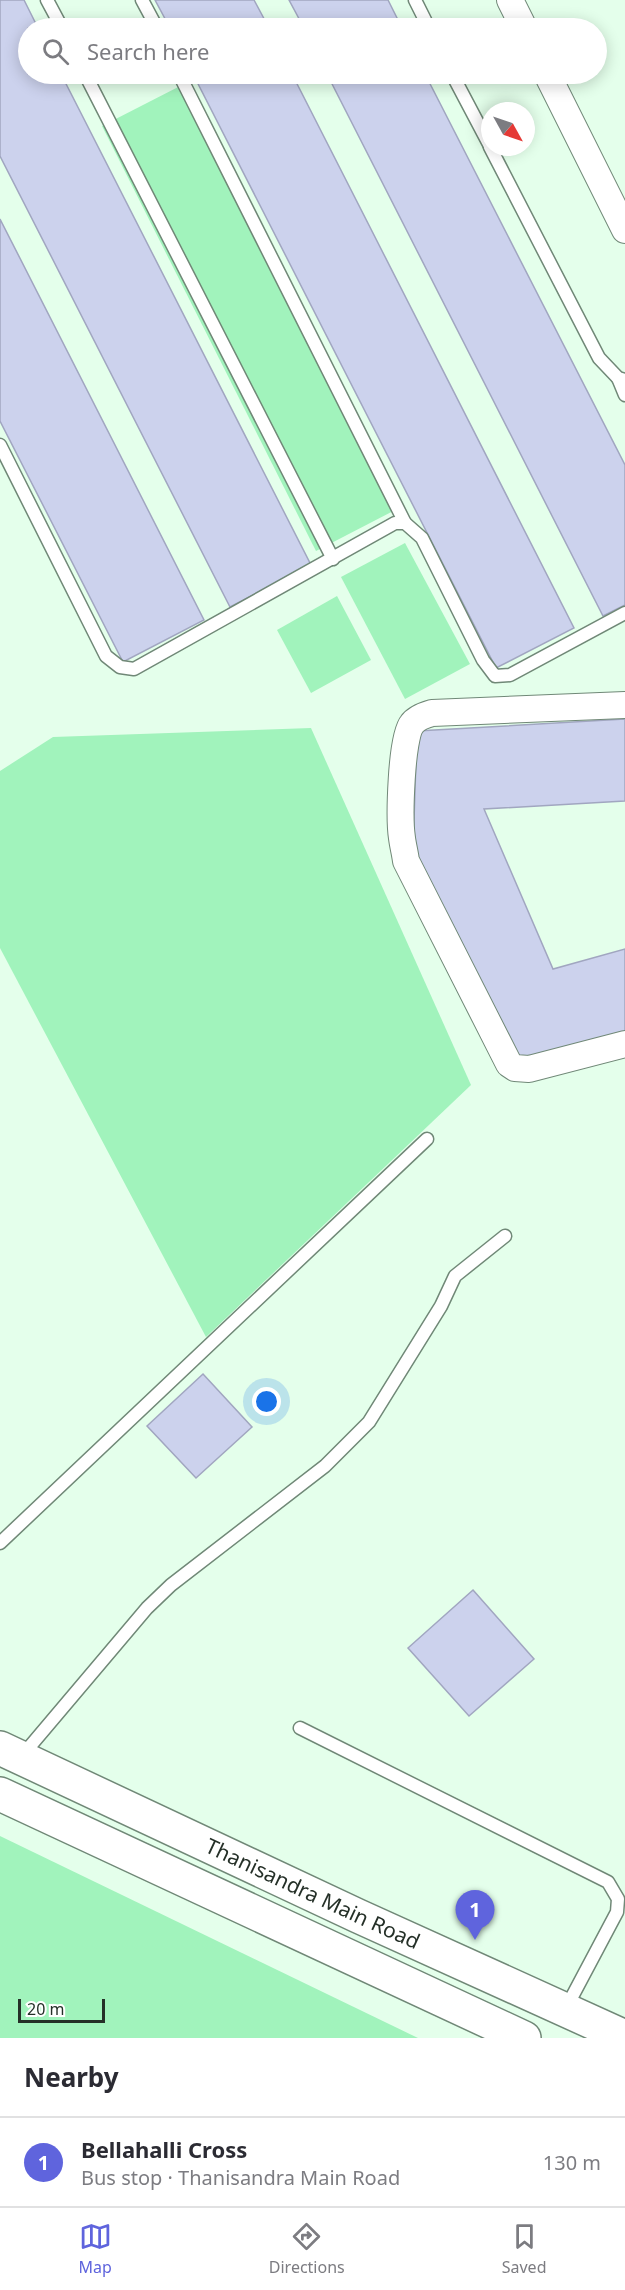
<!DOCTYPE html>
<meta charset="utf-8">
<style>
body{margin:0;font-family:"Noto Sans",sans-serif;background:#f7f7f7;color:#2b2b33}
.compass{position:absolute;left:481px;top:102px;width:54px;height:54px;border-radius:50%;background:#fff;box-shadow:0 3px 15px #0003;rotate:130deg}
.scale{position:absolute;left:18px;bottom:15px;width:87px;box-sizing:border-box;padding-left:6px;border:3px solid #253028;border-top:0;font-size:16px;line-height:21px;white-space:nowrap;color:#253028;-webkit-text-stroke:4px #fff;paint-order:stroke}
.you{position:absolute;left:267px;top:1402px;width:21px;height:21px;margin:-15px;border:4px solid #fff;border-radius:50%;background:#1a73e8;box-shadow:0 0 0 9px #1a73e833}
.badge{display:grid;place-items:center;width:39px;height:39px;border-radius:50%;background:#5f64dd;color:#fff;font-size:20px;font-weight:700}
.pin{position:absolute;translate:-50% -50px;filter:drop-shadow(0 2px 3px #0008)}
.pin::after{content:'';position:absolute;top:32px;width:21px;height:18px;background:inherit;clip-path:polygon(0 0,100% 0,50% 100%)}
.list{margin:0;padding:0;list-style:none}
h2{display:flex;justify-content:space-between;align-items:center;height:78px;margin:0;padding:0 24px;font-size:26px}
h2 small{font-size:20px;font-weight:400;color:#7c7c81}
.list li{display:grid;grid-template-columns:39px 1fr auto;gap:18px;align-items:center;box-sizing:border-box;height:90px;padding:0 24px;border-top:2px solid #e1e1e2}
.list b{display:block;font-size:22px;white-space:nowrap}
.list p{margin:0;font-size:20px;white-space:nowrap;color:#7c7c81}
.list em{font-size:20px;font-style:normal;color:#7c7c81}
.icon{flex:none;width:33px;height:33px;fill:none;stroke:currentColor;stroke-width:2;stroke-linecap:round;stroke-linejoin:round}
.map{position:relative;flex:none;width:625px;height:2038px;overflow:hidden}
.search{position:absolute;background:#fff;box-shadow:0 3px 15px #0003;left:18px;right:18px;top:18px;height:66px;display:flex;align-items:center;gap:15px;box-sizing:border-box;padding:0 21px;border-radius:33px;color:#7c7c81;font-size:22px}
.sheet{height:168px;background:#fff}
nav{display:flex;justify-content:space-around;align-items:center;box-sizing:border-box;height:84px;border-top:2px solid #e1e1e2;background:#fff;font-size:16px;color:#7c7c81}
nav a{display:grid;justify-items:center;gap:3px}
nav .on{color:#5f64dd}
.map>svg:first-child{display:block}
</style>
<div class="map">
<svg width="625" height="2038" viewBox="0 0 625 2038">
<rect width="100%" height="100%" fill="#e4ffeb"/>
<g fill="#a1f3bc">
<path d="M186 83 401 507 316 551 102 126Z"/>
<path d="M405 543 470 664 405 699 341 577Z"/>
<path d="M337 596 371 660 311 693 277 630Z"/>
<path d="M311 728 471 1085 206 1337 0 948V771L53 737Z"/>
<path d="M0 1836 418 2038H0Z"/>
</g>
<g fill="#ccd2ed" stroke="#a1a6c0" stroke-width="1.5">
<path d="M0 0H24L38 28H28V74H61L311 565 230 607 0 156Z"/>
<path d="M155 0H254L269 28H170Z"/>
<path d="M289 0H388L402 28H304Z"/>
<path d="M193 74H292L574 628 496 668Z"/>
<path d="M327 74H425L625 465V605L603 616Z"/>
<path d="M0 219 204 620 123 662 0 421Z"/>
<path d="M625 719V801L484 809 553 969 625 949V1032L518 1059 413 850 417 731Z"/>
<path d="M203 1374 252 1427 196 1478 147 1426Z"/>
<path d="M473 1590 534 1659 469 1716 408 1648Z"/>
</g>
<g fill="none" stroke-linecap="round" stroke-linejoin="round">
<defs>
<g id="service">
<path d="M47 0 62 28"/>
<path d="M142 0 157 28"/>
<path d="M415 0 429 28"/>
<path d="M85 74 333 559"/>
<path d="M179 74 405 523"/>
<path d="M452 74 490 146"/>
<path d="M490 147 599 358 618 378 625 380"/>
<path d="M618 378 625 395"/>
<path d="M0 445 106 656 120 667 134 669 395 523H405L422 538 483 660 495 676 510 675 625 613"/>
<path d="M0 1543 427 1139"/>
<path d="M300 1728 608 1882 618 1899 617 1912 565 2010"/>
<path d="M21 1757 147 1608 171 1585 325 1466 369 1422 441 1306 455 1276 505 1236"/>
</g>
<g id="minor">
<path d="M510 0 524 28"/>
<path d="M547 74 625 230"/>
<path d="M625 705 432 713C425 715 416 718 412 724 401 737 399 819 402 838 403 846 405 853 406 861L509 1064 515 1068 529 1069 625 1044"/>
</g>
<g id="primary">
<path id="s1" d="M0 1748 358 1916 625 2037"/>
<path d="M0 1794 524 2038"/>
</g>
</defs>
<use href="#service" stroke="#708877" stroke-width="15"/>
<use href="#minor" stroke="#708877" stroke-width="28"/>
<use href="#primary" stroke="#708877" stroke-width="36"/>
<use href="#service" stroke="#fff" stroke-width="12"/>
<use href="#minor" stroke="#fff" stroke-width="26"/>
<use href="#primary" stroke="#fff" stroke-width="33"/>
</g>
<g text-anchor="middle" stroke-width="4.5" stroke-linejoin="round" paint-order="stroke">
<g font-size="21" fill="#253028" stroke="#fff">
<text dy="7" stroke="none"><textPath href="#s1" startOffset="345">Thanisandra Main Road</textPath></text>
</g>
</g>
</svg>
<svg class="compass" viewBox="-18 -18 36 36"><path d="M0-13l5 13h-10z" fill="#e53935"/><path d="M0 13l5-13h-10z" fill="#7c7c81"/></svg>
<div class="scale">20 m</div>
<div class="you"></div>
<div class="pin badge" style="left:475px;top:1940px">1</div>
<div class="search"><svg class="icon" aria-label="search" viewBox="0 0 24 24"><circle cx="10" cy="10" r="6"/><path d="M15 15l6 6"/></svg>Search here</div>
</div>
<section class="sheet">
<h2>Nearby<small></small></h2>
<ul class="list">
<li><span class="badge">1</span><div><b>Bellahalli Cross</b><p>Bus stop · Thanisandra Main Road</p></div><em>130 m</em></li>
</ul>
</section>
<nav>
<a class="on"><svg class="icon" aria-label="map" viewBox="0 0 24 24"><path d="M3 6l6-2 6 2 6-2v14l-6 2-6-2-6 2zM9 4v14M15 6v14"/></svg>Map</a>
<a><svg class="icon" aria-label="directions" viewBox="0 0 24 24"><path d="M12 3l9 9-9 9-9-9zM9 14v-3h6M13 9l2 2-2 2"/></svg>Directions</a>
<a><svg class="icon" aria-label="saved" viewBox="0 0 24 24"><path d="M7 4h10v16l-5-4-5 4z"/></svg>Saved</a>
</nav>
